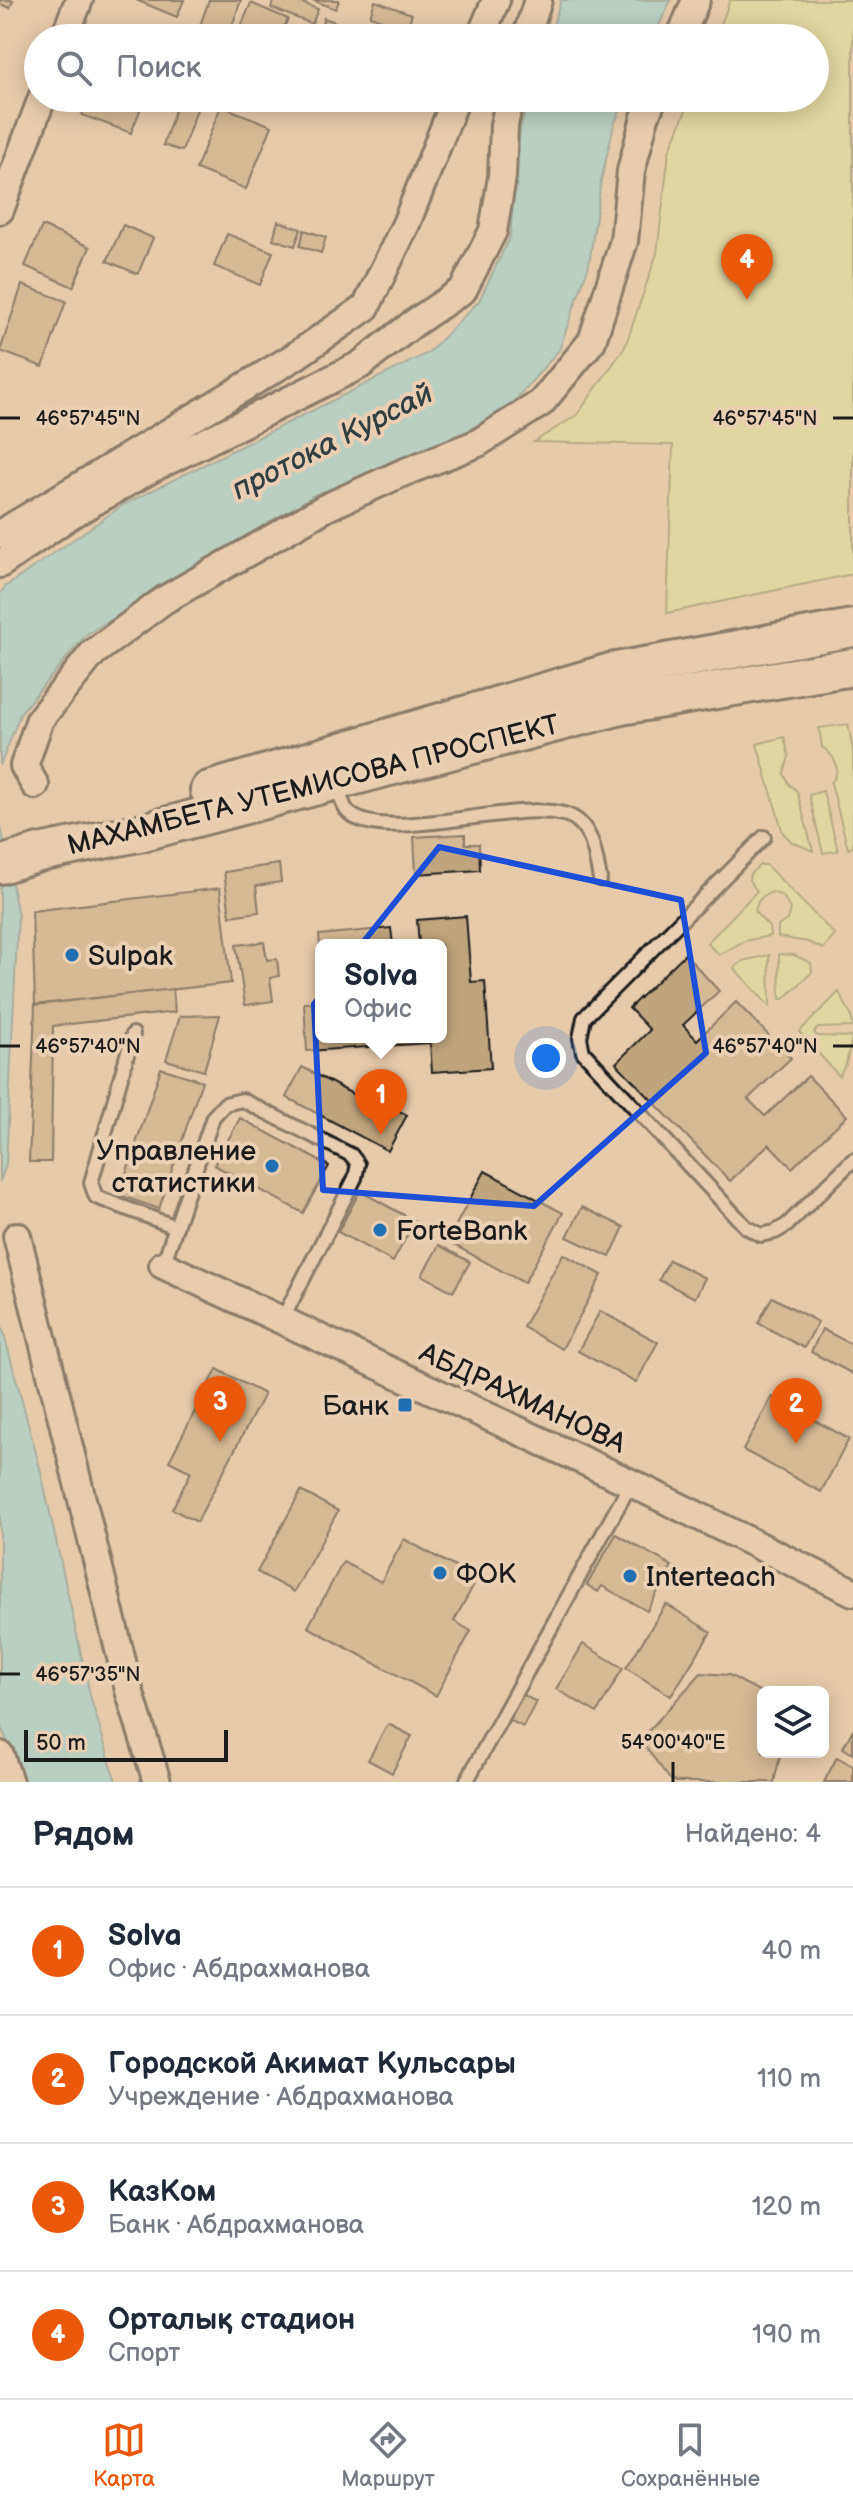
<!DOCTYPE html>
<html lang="ru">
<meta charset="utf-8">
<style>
body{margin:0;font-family:"Balsamiq Sans",sans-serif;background:#f6f6f7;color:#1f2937}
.controls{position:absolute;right:24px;bottom:24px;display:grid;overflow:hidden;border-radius:12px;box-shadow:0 4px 20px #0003}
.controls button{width:72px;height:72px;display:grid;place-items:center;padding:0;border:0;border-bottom:2px solid #e0e1e3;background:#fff;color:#1f2937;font:40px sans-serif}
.scale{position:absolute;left:24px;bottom:20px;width:204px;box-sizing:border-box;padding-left:8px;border:4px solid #1c1c1c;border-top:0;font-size:22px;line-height:28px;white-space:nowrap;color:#1c1c1c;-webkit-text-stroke:6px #ebcfb2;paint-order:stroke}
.you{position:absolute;left:546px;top:1058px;width:28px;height:28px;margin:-20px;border:6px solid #fff;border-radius:50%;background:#1a73e8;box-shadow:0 0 0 12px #1a73e833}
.badge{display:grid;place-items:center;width:52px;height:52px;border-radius:50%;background:#ea580c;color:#fff;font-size:26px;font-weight:700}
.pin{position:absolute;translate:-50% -66px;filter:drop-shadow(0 2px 4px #0008)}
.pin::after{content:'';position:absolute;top:42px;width:28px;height:24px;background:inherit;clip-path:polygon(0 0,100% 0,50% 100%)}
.popup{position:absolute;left:315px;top:939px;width:132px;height:104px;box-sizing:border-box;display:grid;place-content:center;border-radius:12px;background:#fff;filter:drop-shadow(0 2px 6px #0005);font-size:26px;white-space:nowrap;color:#747a83}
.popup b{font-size:30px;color:#1f2937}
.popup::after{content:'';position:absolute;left:50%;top:100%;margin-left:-16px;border:16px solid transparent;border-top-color:#fff}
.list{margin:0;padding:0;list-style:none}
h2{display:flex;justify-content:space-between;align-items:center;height:104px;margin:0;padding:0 32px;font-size:34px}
h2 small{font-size:26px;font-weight:400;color:#747a83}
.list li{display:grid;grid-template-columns:52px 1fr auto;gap:24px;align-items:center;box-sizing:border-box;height:128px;padding:0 32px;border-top:2px solid #e0e1e3}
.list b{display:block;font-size:30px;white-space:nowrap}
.list p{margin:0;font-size:26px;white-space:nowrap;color:#747a83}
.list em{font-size:26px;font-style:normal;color:#747a83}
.icon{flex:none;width:44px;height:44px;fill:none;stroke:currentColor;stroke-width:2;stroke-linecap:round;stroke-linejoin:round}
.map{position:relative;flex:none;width:853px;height:1782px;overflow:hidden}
.search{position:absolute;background:#fff;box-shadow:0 4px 20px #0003;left:24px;right:24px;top:24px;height:88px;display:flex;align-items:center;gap:20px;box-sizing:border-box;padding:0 28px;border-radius:44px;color:#747a83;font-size:30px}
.sheet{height:616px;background:#fff}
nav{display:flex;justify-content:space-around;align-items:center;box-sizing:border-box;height:112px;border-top:2px solid #e0e1e3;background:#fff;font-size:22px;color:#747a83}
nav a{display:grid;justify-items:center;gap:4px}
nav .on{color:#ea580c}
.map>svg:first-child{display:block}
</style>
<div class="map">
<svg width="853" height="1782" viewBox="0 0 853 1782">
<rect width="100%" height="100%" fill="#e7caaa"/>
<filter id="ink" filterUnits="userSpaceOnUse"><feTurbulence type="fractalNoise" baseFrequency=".0125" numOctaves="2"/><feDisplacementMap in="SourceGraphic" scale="16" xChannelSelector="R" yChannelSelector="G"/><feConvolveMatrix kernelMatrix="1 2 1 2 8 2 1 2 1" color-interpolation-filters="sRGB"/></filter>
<g filter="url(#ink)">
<g fill="#d9e598" stroke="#7a805a" stroke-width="2">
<path d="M730 0H853V574L667 613 673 445 534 442 577 415 625 347 657 253 669 152 691 98H815V38H716Z"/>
<path d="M848 724 853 750V847L848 849 831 783C843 769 834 755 822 747L819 728Z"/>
<path d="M784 737 789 756 784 774 789 784 797 791 813 851 792 842 783 833 757 744Z"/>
<path d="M823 791 838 851 823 853 809 795Z"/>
<path d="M760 865H766L835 935 823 949 808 942 778 937V926L787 920 790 909 783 896 772 892C761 896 757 900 755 912L769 927 770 936 744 941 719 955 707 943 757 891 749 880 750 874Z"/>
<path d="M779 954 794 955 811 963 812 972 784 999H780Z"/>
<path d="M769 955 770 1007 734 968 743 961Z"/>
<path d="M839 992 851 1015 853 1027 818 1028 814 1032 817 1036 852 1037 846 1064 839 1076 799 1032Z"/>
</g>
<g fill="#84d4dd" stroke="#5a8a90" stroke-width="2">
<path d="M561 0H671L653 38H549Z"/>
<path d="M530 98H626L614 124 601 181 589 265 559 350 513 403 428 455 316 494 86 635 21 712 0 766V594L5 587 123 505 428 353 479 301 510 237 520 128Z"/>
<path d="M0 821 18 916 6 1164 0 1182Z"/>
<path d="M0 1319 40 1468 91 1699 116 1782H22L0 1723Z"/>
</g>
<g fill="#c0a47d" stroke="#1c1c1c" stroke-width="2">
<path d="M0 0H13L10 8 0 4Z"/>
<path d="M136 0H184L177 17Z"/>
<path d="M209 0H241L228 38 196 37Z"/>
<path d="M274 0H294L318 9 312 24 271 8Z"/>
<path d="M312 0H339L336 9Z"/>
<path d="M375 1 412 14 407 29 370 16Z"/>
<path d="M251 3 288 19 279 38H236Z"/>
<path d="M324 18 381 38H317Z"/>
<path d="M88 98H145L131 133 82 115Z"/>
<path d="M179 98H201L182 151 163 145Z"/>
<path d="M221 106 272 126 246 189 196 169Z"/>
<path d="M278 221 301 229 295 246 273 239Z"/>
<path d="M123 225 153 238 138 274 107 261Z"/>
<path d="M42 226 90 247 73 287 25 266Z"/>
<path d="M304 230 326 237 321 253 300 246Z"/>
<path d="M227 234 273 252 260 285 214 266Z"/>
<path d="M22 285 66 301 43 367 0 351Z"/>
<path d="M465 834V844H479L480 870 416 874 414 837Z"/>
<path d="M279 864 281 882 256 886 259 912 230 916 224 872Z"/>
<path d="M220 888 231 983 35 1005 32 911Z"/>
<path d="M466 916 471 982 485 981 491 1068 432 1072 430 1043 307 1051 304 1003 321 1002V1037H441V945H419L417 920Z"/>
<path d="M391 928 393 945H321V958L319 935Z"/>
<path d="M264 942 267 960 277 959 279 976 270 978 273 1001 245 1005 236 945Z"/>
<path d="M685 954 719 991 683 1025 697 1040 736 1002 791 1058 748 1099 765 1116 808 1076 847 1116 792 1168 769 1144 730 1181 616 1063 650 1030 629 1008Z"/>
<path d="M173 989 175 1012 53 1026 51 1162H29L35 1005Z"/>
<path d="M220 1015 204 1071 166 1060 180 1016Z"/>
<path d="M302 1067 384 1111 388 1105 407 1115 388 1151 286 1097Z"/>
<path d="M161 1068 202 1081 159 1209 119 1195Z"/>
<path d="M240 1118 329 1166 303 1213 214 1165Z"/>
<path d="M485 1171 563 1213 524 1283 447 1241Z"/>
<path d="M360 1191 415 1221 393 1262 338 1232Z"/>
<path d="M582 1207 624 1227 610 1257 567 1237Z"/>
<path d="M439 1245 470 1262 453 1292 422 1275Z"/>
<path d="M563 1254 602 1275 562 1349 523 1327Z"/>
<path d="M669 1260 705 1278 695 1298 659 1280Z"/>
<path d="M772 1297 818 1322 804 1348 758 1323Z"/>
<path d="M600 1311 658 1342 636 1383 578 1351Z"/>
<path d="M822 1329 853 1345V1374L811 1352Z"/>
<path d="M217 1369 264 1394 197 1522 172 1509 191 1472 169 1461Z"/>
<path d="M772 1397 849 1439 821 1492 743 1450Z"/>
<path d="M301 1491 338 1511 294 1592 257 1572Z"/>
<path d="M616 1534 672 1566 647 1611 602 1586 598 1592 587 1585Z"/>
<path d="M404 1539 477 1579 454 1621 471 1631 436 1696 308 1627 343 1562 381 1582Z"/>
<path d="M666 1604 711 1632 671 1696 626 1668Z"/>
<path d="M583 1644 623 1668 597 1713 556 1689Z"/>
<path d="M701 1673 729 1675 763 1693V1752H781L774 1782H676L669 1778 640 1740Z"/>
<path d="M522 1694 536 1702 523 1727 509 1720Z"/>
<path d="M388 1724 412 1736 392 1773 368 1760Z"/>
<path d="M853 1729V1754L843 1748Z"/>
<path d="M837 1757 853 1766V1782H824Z"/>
</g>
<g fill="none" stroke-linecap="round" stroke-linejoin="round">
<defs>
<g id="lane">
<path d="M337 784C340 793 342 807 349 813 389 849 544 788 579 822 594 836 596 860 600 879"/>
<path d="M764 837 584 1018 580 1038 583 1052 746 1227 761 1235 775 1232 787 1225 853 1160"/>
<path d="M133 1034 91 1183 96 1197 176 1227"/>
<path d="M163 1265 213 1117 225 1104 242 1100 351 1155 358 1164 355 1178 282 1320"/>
<path d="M466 1782 631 1483"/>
</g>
<g id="street">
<path d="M64 38 79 0"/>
<path d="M480 38 496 0"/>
<path d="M526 38 538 0"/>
<path d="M680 38 696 0"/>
<path d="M0 210 42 98"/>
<path d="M0 534 294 357 366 307 406 224 456 98"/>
<path d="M0 564 69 516 151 469 360 365 414 323 463 290 493 231 502 177 504 125 510 98"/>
<path d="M35 785 24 766 40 719 93 653 164 600 325 508 400 474 478 443 541 403 592 341 624 241 631 171 645 117 653 98"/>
<path d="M17 1236 129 1690 157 1782"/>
<path d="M163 1265 631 1483 853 1592"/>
<path d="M0 1755 9 1782"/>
</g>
<g id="secondary">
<path d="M209 790 611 672 853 628"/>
<path d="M0 865 39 853 143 832 621 706 853 667"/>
</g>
</defs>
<use href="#lane" stroke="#1c1c1c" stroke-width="18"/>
<use href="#street" stroke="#1c1c1c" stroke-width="32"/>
<use href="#secondary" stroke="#1c1c1c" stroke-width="42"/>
<use href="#lane" stroke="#ebcfb2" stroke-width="12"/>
<use href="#street" stroke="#ebcfb2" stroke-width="26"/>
<use href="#secondary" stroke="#ebcfb2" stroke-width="36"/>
</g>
</g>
<path d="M0 0H853V1782H0ZM439 847 681 900 706 1053 534 1206 323 1190 314 1004Z" fill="#e7caaa" fill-opacity=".55" fill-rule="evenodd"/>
<path fill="none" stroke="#1d4ed8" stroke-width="6" stroke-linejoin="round" d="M439 847 681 900 706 1053 534 1206 323 1190 314 1004Z"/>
<path fill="none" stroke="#1c1c1c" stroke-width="3" d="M0 418H20M833 418H853M0 1046H20M833 1046H853M0 1674H20M673 1762V1782"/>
<g fill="#1f6fb2" stroke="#ebcfb2" stroke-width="3">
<circle cx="72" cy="955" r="8"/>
<circle cx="272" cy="1166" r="8"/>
<circle cx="380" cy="1230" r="8"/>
<rect x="397" y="1397" width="16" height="16" rx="4"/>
<circle cx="440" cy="1573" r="8"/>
<circle cx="630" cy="1576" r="8"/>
</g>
<g text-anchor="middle" stroke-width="8" stroke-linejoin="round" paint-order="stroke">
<g font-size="28" fill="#1c1c1c" stroke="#ebcfb2">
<text transform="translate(313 784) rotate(-14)" y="10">МАХАМБЕТА УТЕМИСОВА ПРОСПЕКТ</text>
<text transform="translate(523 1397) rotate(25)" y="10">АБДРАХМАНОВА</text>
</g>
<g font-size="28" fill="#1c1c1c" stroke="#ebcfb2" text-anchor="start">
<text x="88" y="965">Sulpak</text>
<text x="256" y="1160" text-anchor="end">Управление<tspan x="256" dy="32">статистики</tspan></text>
<text x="396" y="1240">ForteBank</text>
<text x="389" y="1415" text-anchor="end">Банк</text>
<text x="456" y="1583">ФОК</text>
<text x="646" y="1586">Interteach</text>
</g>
<g font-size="30" font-style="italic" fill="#314143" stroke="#ebcfb2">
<text transform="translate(332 441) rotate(-27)" y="10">протока Курсай</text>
</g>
</g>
<g font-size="20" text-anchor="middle" fill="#1c1c1c" stroke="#ebcfb2" stroke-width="8" stroke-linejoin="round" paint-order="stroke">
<text x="88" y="425">46°57'45"N</text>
<text x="765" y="425">46°57'45"N</text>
<text x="88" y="1053">46°57'40"N</text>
<text x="765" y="1053">46°57'40"N</text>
<text x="88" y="1681">46°57'35"N</text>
<text x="673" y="1749">54°00'40"E</text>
</g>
</svg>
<div class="controls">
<button><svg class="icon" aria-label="layers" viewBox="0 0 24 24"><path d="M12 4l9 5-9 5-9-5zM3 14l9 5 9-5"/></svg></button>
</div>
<div class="scale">50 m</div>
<div class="you"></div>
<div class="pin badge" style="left:381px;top:1135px">1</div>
<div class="popup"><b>Solva</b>Офис</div>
<div class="pin badge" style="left:796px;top:1444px">2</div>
<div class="pin badge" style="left:220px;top:1442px">3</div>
<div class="pin badge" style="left:747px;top:300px">4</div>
<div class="search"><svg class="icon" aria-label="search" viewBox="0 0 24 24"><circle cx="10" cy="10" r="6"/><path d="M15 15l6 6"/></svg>Поиск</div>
</div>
<section class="sheet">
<h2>Рядом<small>Найдено: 4</small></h2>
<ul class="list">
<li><span class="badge">1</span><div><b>Solva</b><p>Офис · Абдрахманова</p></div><em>40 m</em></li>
<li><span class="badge">2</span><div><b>Городской Акимат Кульсары</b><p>Учреждение · Абдрахманова</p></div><em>110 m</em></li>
<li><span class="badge">3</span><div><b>КазКом</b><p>Банк · Абдрахманова</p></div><em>120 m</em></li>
<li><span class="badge">4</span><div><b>Орталық стадион</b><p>Спорт</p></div><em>190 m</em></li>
</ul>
</section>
<nav>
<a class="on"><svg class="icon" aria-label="map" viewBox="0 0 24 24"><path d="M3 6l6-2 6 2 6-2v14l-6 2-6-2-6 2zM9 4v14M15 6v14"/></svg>Карта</a>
<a><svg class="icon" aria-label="directions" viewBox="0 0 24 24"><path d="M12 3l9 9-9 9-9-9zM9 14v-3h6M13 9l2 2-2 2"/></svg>Маршрут</a>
<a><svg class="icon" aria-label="saved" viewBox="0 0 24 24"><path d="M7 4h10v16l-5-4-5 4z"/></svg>Сохранённые</a>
</nav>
